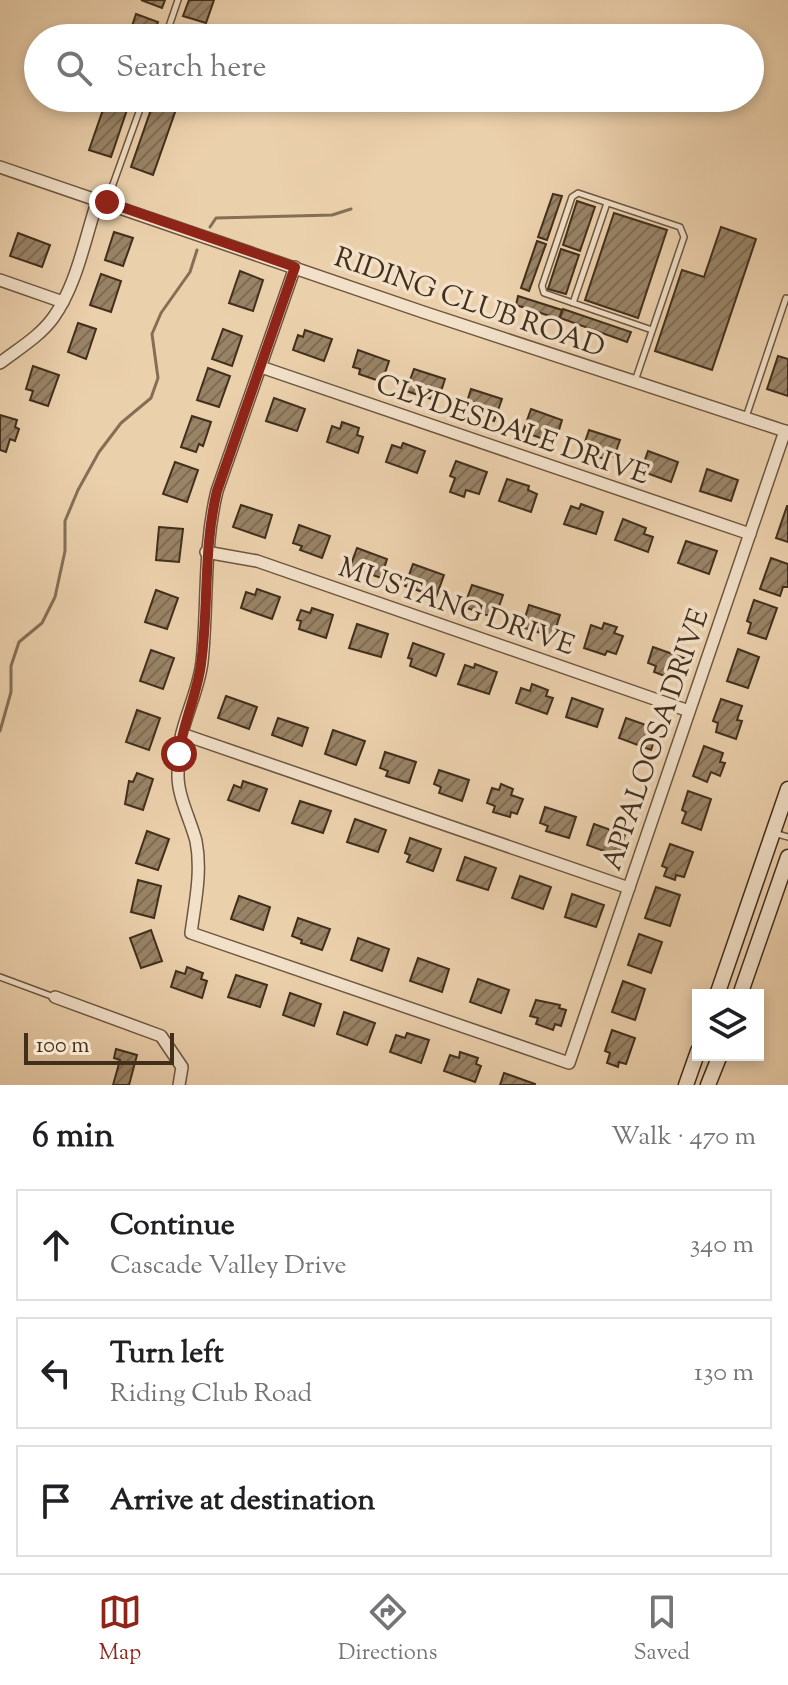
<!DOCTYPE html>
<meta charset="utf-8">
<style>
body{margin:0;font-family:"Sorts Mill Goudy",serif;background:#f2f2f2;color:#202124}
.controls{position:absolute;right:24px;bottom:24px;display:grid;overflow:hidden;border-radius:0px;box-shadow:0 4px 12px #0003}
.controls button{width:72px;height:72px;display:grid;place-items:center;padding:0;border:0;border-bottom:2px solid #e0e0e0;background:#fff;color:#202124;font:40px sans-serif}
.scale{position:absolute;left:24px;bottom:20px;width:150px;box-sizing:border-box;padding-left:8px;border:4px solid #412f1b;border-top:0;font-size:22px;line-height:28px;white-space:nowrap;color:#412f1b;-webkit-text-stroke:6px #f2e0c9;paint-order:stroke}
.stop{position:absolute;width:24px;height:24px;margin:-18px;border:6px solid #8f2418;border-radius:50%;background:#fff}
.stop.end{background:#8f2418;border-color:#fff;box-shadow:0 2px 8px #0008}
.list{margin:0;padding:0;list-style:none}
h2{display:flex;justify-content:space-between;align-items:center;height:104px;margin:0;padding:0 32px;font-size:34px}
h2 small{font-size:26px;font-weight:400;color:#757577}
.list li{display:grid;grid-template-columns:52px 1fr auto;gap:24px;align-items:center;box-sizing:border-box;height:112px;margin:0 16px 16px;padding:0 16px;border:2px solid #e0e0e0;border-radius:0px}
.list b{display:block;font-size:30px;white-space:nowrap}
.list p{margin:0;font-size:26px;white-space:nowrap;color:#757577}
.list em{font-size:26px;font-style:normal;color:#757577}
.icon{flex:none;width:44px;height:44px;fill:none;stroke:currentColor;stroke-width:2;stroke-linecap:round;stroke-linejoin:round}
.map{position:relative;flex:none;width:788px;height:1085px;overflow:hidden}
.search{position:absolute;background:#fff;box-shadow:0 4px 12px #0003;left:24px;right:24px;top:24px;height:88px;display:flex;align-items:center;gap:20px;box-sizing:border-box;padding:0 28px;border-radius:44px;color:#757577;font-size:30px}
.sheet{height:488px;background:#fff}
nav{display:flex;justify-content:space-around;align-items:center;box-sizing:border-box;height:112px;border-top:2px solid #e0e0e0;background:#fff;font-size:22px;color:#757577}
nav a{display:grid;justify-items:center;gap:4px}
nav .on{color:#8f2418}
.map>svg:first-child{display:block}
</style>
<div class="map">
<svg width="788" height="1085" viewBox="0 0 788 1085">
<defs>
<pattern id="building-hatch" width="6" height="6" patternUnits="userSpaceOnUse" patternTransform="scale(2)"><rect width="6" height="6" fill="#998366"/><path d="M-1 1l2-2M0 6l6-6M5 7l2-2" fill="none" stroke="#7e6c53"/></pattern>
</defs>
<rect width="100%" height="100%" fill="#ebd0ac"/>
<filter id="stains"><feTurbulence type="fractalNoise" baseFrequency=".0025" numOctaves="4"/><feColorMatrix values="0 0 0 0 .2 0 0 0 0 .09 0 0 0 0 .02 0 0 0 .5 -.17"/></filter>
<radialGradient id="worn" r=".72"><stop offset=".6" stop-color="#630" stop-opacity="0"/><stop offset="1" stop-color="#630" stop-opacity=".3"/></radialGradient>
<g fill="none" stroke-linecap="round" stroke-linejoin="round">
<g stroke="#846f55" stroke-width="3">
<path d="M210 227 216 218 332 215 351 209"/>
<path d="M0 731 11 692V666L19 642 42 623 55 597 65 551V521L78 490 99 452 121 423 151 398 158 378 152 334 161 313 190 272 197 250"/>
</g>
</g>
<g fill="url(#building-hatch)" stroke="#412f1b" stroke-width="2">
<path d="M141 0H165L162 8Z"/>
<path d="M189 0H214L206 23 183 16Z"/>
<path d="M136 14 158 22 152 38H128Z"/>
<path d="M179 29 201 37 200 38H176Z"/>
<path d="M107 98H131L111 157 89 150Z"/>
<path d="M155 98H180L153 175 131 167Z"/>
<path d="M553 194 562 196 547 240 538 237Z"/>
<path d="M577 201 595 207 580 251 563 245Z"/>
<path d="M614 213 667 230 638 318 585 300Z"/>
<path d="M721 227 756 239 712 370 655 351 682 270 704 277Z"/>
<path d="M114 232 133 238 123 266 105 260Z"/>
<path d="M18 233 50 245 42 267 10 256Z"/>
<path d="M537 241 546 244 529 291 521 288Z"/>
<path d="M561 249 579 255 566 294 548 289Z"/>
<path d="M240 271 263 280 253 311 229 303Z"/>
<path d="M101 274 121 281 111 312 90 305Z"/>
<path d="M518 296 562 310 559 319 516 305Z"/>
<path d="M563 309 631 332 627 342 560 318Z"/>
<path d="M78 323 96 329 86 359 68 352Z"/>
<path d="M223 329 242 336 232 366 212 359Z"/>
<path d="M305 330 332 339 324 361 293 350 298 335 303 337Z"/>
<path d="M358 350 389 361 382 382 359 374 360 369 353 367Z"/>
<path d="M778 356 788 359V396L767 389Z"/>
<path d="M33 366 59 375 48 406 30 400 33 391 26 389Z"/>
<path d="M208 368 230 376 219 407 197 400Z"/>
<path d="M414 369 445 379 438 401 406 391Z"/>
<path d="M471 389 502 399 494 421 464 411Z"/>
<path d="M274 398 305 409 297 431 266 421Z"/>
<path d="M531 409 562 420 555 443 523 432Z"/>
<path d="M0 415 17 420 15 427 19 429 15 441 10 439 6 452 0 450Z"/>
<path d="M192 416 211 422 203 446 199 444 196 452 181 447Z"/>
<path d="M342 422 359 428 357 435 363 437 358 453 327 442 332 426 340 429Z"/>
<path d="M589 430 620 440 614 457 606 454 604 459 582 451Z"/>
<path d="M403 443 425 451 417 473 386 462 392 445 401 448Z"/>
<path d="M648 451 678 462 671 482 641 471Z"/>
<path d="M456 461 487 472 479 494 466 490 464 497 450 492 455 478 450 476Z"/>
<path d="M175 462 198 470 187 502 163 494Z"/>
<path d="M707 469 738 480 731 501 700 491Z"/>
<path d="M507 479 529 486 528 490 537 494 531 512 499 501Z"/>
<path d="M581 504 603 512 596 534 564 524 571 506 579 509Z"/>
<path d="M241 505 272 515 265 538 233 527Z"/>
<path d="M787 506H788V542L776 538Z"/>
<path d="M623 519 646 528 644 534 653 537 648 552 615 540Z"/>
<path d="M299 525 330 536 322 558 300 550 302 546 293 543Z"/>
<path d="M159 527 183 529 179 562 156 560Z"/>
<path d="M686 541 717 551 709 574 678 563Z"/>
<path d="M357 548 387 559 381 578 350 567Z"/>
<path d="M771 558 788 564V587H783L780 596 760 589Z"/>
<path d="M413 564 444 575 436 597 405 586Z"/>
<path d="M472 585 503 595 495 618 464 607Z"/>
<path d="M257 589 280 597 272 619 241 608 246 592 255 595Z"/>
<path d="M156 590 178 598 167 629 145 622Z"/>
<path d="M754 600 777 608 766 639 748 633 751 623 747 621Z"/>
<path d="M529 605 560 615 553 637 522 627Z"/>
<path d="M312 608 333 615 326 638 299 629 301 621 297 620 301 610 310 613Z"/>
<path d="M604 623 617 627 614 633 623 636 616 654 607 651 605 655 584 648 591 625 602 629Z"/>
<path d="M357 624 388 634 381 657 349 648Z"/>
<path d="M413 643 444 654 436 676 410 666 412 659 408 658Z"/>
<path d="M653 647 684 658 678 673 672 671 670 678 654 672 656 666 648 663Z"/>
<path d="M738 649 759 657 748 688 727 681Z"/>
<path d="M151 650 174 658 163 689 140 681Z"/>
<path d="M475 664 497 672 489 694 458 684 465 665 474 668Z"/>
<path d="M532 684 548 690 546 696 553 698 547 714 516 703 521 688 530 691Z"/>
<path d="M226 696 257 707 249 729 218 718Z"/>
<path d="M572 698 603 709 597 727 566 717Z"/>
<path d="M721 699 742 706 737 720 742 721 736 739 716 732 718 723 713 721Z"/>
<path d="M137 710 160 718 149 750 126 742Z"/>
<path d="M278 718 308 728 302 746 272 735Z"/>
<path d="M626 718 649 726 647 732 656 735 651 750 619 738Z"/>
<path d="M333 730 365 741 356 765 325 754Z"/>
<path d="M704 746 723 753 720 762 725 763 720 776 711 772 707 782 693 776Z"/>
<path d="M385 752 416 762 409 783 386 776 388 771 380 768Z"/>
<path d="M439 770 469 780 462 801 439 793 441 787 434 784Z"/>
<path d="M137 773 153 779 143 810 125 804 129 781 133 782Z"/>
<path d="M243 781 267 789 259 811 228 800 234 785 241 788Z"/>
<path d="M501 784 513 789 511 795 523 799 517 814 511 812 510 817 493 812 495 806 487 803 492 788 499 790Z"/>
<path d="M688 791 711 799 701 830 682 823 686 812 682 810Z"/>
<path d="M300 801 331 811 323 833 292 823Z"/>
<path d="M545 807 576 817 569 838 546 831 548 826 540 823Z"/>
<path d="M355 819 386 830 378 852 347 842Z"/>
<path d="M594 824 625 835 618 856 587 845Z"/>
<path d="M147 831 169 839 158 870 136 863Z"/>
<path d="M410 838 441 849 433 871 407 862 410 855 405 853Z"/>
<path d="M670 844 693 852 684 877 676 875 675 880 664 876 667 868 662 866Z"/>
<path d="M465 857 496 868 488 890 457 880Z"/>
<path d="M520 876 551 887 543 909 512 898Z"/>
<path d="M138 880 161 886 154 918 131 912Z"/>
<path d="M656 887 680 895 670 926 645 918Z"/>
<path d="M572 894 604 905 596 927 565 917Z"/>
<path d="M239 896 270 907 263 930 231 919Z"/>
<path d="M298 918 330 929 322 950 301 943 302 940 292 936Z"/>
<path d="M151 930 162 961 141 968 130 938Z"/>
<path d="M639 934 662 942 651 973 628 965Z"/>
<path d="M358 938 389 949 382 971 351 960Z"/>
<path d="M418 958 449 969 442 992 410 981Z"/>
<path d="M187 967 203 973 201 979 207 981 202 998 171 987 176 971 185 974Z"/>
<path d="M236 975 267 985 260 1007 228 997Z"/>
<path d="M478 979 509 990 501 1013 470 1002Z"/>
<path d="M623 981 645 989 635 1020 612 1012Z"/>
<path d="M290 993 321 1004 314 1026 283 1015Z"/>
<path d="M536 1000 560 1005 559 1008 566 1010 561 1026 555 1024 553 1030 536 1024 538 1018 530 1016Z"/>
<path d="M344 1012 375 1023 367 1045 337 1034Z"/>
<path d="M612 1030 635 1038 626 1064 619 1062 618 1067 607 1063 610 1053 605 1051Z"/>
<path d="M407 1033 429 1040 421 1063 390 1052 396 1035 405 1038Z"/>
<path d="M116 1049 137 1055 129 1085H113L120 1060 114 1058Z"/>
<path d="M460 1052 478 1058 476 1064 481 1066 475 1082 444 1071 450 1055 459 1058Z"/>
<path d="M504 1073 535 1084V1085H500Z"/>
</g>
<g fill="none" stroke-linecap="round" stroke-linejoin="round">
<defs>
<g id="lane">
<path d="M165 38 178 0"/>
<path d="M107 201 144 98"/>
<path d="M573 303 607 203"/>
<path d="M635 381 684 237 680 227 578 193 572 197 542 286 544 293 652 330"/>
<path d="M746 417 786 298"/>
<path d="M774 833 788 837"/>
<path d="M0 977 54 997"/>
</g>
<g id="street">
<path d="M0 167 423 312 788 432"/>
<path d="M295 267 217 491C203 548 208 605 202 662 199 687 188 709 182 733 178 747 178 762 178 776 178 797 191 821 196 841 202 871 195 903 191 933L569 1063 785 431"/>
<path d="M0 280 63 302"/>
<path d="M0 363C18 349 39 337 53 318 77 285 85 238 98 199"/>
<path d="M261 367 750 534"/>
<path d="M206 552 257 561 689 711"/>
<path d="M182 734 629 888"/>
<path d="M55 997 161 1036 182 1067 179 1085"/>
</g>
<g id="secondary">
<path d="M717 995 788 789"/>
<path d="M740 995 788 857"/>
<path d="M686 1085 698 1051"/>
<path d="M708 1085 720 1055"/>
</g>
</defs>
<use href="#lane" stroke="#6c573f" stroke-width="8"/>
<use href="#street" stroke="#6c573f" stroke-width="14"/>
<use href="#secondary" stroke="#412f1b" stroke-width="17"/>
<use href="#lane" stroke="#f2e0c9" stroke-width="5"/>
<use href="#street" stroke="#f2e0c9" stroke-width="11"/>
<use href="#secondary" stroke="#f2e0c9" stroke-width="14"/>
</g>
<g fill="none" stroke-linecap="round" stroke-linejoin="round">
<path stroke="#8f2418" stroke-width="10" d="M107 202 295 267 217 491C203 549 209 606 201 664 197 695 183 723 179 754"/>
</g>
<g text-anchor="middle" stroke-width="7" stroke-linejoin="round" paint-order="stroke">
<g font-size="28" fill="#412f1b" stroke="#f2e0c9">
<text transform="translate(470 301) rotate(19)" y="10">RIDING CLUB ROAD</text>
<text transform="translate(513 428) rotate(19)" y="10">CLYDESDALE DRIVE</text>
<text transform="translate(457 605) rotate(19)" y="10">MUSTANG DRIVE</text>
<text transform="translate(654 739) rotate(-71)" y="10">APPALOOSA DRIVE</text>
</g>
</g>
<rect width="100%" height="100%" filter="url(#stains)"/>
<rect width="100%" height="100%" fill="url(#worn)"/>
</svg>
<div class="controls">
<button><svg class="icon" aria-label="layers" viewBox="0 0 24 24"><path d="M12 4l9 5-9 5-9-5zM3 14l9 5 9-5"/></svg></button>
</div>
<div class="scale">100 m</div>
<div class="stop" style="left:179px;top:754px"></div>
<div class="stop end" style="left:107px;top:202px"></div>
<div class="search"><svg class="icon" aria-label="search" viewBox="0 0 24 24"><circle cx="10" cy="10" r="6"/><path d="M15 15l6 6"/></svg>Search here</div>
</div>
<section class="sheet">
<h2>6 min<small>Walk · 470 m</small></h2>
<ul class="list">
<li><svg class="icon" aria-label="ahead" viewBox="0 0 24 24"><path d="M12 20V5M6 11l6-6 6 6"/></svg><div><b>Continue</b><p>Cascade Valley Drive</p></div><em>340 m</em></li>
<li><svg class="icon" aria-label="left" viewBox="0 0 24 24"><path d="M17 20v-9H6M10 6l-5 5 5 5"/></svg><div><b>Turn left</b><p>Riding Club Road</p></div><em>130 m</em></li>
<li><svg class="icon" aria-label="arrive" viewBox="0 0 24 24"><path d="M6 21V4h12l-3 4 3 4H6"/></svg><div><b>Arrive at destination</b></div></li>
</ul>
</section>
<nav>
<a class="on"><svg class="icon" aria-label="map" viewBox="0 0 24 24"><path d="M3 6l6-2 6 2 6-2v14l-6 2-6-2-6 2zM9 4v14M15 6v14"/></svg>Map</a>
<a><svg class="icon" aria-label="directions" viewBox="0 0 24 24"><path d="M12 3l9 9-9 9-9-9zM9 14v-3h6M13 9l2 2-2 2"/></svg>Directions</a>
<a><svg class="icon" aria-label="saved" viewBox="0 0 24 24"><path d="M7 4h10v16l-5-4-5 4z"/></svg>Saved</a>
</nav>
